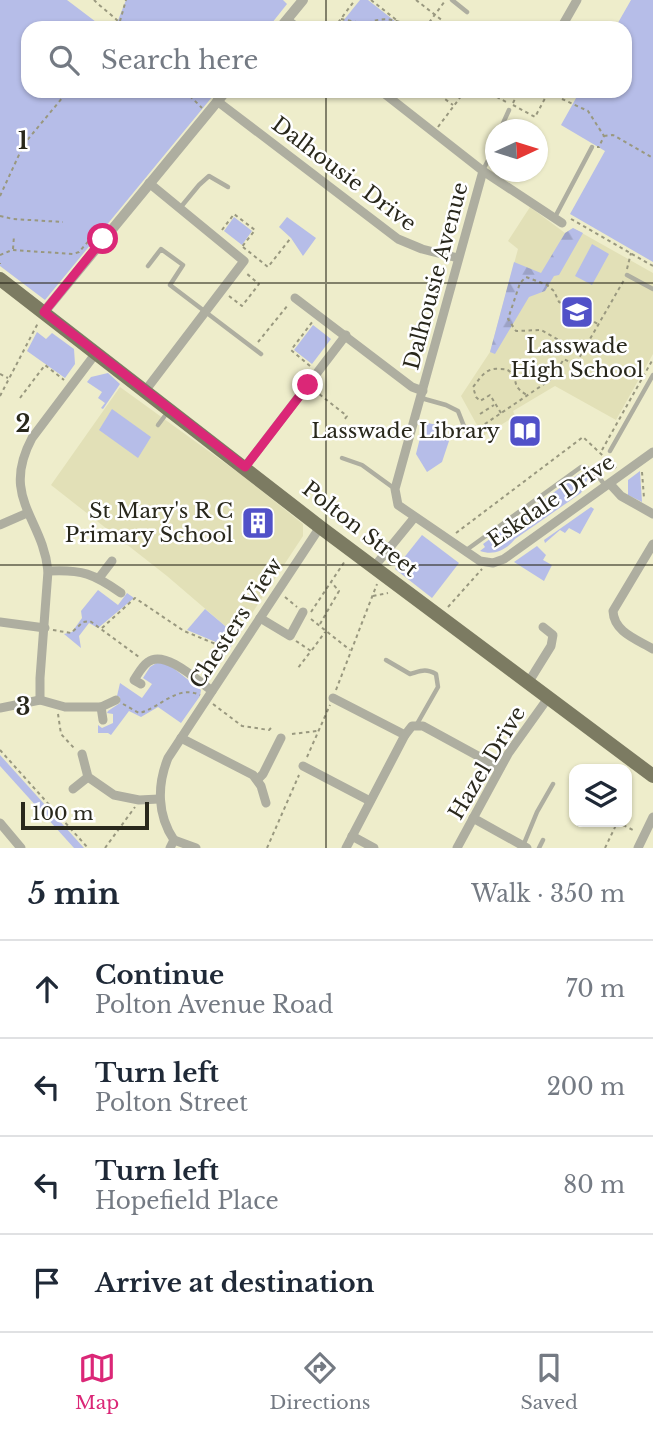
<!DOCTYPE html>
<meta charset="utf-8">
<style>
body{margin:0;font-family:"Libre Baskerville",serif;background:#f6f6f7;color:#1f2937}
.controls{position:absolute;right:21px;bottom:21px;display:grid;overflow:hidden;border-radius:14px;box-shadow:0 2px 5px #0004}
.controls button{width:63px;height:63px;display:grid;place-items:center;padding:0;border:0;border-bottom:2px solid #e0e1e3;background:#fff;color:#1f2937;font:35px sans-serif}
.compass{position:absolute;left:485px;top:119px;width:63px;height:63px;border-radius:50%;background:#fff;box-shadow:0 2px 5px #0004;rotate:86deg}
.scale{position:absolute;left:21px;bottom:18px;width:128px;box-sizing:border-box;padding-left:7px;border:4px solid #29281c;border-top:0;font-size:19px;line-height:24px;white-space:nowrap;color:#29281c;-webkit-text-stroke:5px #fff;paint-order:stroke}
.stop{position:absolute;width:21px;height:21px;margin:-16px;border:5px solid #db2777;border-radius:50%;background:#fff}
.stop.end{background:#db2777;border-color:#fff;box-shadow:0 2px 7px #0008}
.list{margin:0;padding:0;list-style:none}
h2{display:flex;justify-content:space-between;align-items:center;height:91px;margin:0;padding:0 28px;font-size:30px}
h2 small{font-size:23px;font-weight:400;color:#747a83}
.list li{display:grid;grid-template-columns:46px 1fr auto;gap:21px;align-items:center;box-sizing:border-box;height:98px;padding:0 28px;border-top:2px solid #e0e1e3}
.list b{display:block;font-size:26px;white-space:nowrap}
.list p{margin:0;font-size:23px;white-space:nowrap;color:#747a83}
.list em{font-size:23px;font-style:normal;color:#747a83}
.icon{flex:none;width:38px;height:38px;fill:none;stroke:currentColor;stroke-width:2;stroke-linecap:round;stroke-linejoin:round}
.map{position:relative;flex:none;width:653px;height:848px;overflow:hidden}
.search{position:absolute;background:#fff;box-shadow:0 2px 5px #0004;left:21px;right:21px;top:21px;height:77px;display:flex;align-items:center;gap:18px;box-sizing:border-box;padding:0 24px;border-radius:21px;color:#747a83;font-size:26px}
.sheet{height:483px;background:#fff}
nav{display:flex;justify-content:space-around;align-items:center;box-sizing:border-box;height:98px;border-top:2px solid #e0e1e3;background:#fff;font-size:19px;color:#747a83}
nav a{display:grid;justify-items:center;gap:4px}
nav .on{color:#db2777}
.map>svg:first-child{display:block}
</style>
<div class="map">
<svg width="653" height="848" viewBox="0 0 653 848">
<defs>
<pattern id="forest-firs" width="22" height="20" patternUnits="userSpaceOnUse" patternTransform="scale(1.75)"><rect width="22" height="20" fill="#b6bde8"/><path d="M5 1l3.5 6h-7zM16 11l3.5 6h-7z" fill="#9ca2c6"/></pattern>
</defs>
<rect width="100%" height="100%" fill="#eeedcb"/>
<g fill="#e2e0b7">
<path d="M530 207 565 233 573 228 653 273V354L616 420 555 386 513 411 515 416 483 436 461 396 490 352 518 249 508 241Z"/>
<path d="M120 387 243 476 303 524V536L237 636 167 576 51 485Z"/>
</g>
<g fill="#b6bde8">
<path d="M0 0H67L104 28H28V91H217L45 300 0 266Z"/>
<path d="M126 0H283L287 4 268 28H115Z"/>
<path d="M360 0H368L396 22 392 28H352L343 21Z"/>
<path d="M631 0H653V262L570 214 605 151 561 125 580 91H625V28H615Z"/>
<path d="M234 217 252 231 242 245 224 231Z"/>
<path d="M287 217 316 238 303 256 291 238 279 227Z"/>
<path d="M592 244 609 254 592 285 575 276Z"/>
<path d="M313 325 331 339 312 364 294 350Z"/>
<path d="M37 332 46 339 52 333 74 349 75 364 65 378 27 351Z"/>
<path d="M108 373 120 384 103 409 101 408 105 403 98 398 102 392 87 382 91 377Z"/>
<path d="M112 409 151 437 138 458 99 430Z"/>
<path d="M424 422 441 426 449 441 442 462 427 472 416 454Z"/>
<path d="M640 471 642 502 628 495V480Z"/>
<path d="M586 473 589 476 581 493 515 539C506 550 494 556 480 551L485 547 483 544 579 474Z"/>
<path d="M591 507 594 509 580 534 569 528 565 533 560 530 545 543 544 540Z"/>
<path d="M422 535 459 563 432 598 395 569Z"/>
<path d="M537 546 546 555 543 560 552 565 544 581 514 562Z"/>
<path d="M98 590 118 605 127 593 134 598 98 628 89 623 79 636 81 648 64 634 72 632 82 618 81 611Z"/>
<path d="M205 609 237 636 230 648 187 630Z"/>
<path d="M158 662 167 663 201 690 200 696 181 723 158 707 141 717 129 711 111 735 108 733H98V725L102 728 113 723V714L107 713 108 711 120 703V697L117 696 120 683 142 698 152 684 143 678 150 667Z"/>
<path d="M0 755 84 848H74L0 766Z"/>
</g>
<path fill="url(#forest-firs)" d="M573 228 583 233 559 275 554 276 545 291 529 297 495 354 490 352 514 262 541 273 565 233Z"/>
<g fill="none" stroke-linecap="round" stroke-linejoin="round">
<g stroke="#99987f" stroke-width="2" stroke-dasharray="3.5 3.5" stroke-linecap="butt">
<path d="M94 0C103 9 119 20 124 28"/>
<path d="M371 0 399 22 395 28"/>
<path d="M416 0 443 21"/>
<path d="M341 19 367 24C380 16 399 19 412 28"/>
<path d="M448 24 453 28"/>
<path d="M118 28 126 0"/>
<path d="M334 28 355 0"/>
<path d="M425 28 445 1"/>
<path d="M185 91 202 108"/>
<path d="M434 91 453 105"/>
<path d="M494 91 495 96 508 103"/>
<path d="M548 91 557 96"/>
<path d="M562 99 588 111 604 136 599 147H597"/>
<path d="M513 103 516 97"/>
<path d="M513 105 535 117 549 91"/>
<path d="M438 127 465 91"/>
<path d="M604 136 613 135 653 158"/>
<path d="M0 196 24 144 68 91"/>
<path d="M0 216 13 219 63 222"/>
<path d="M571 219 653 266"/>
<path d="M222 230 234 214 255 230 241 248"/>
<path d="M243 247 268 267 290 239"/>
<path d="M13 249 14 236"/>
<path d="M0 255 12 250 73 254 79 252 99 229"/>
<path d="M0 263V264"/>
<path d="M627 269 631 253"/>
<path d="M229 296 242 306 259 284 246 273"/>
<path d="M258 342 288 305"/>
<path d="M582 353 541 330 516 331 508 319 520 283 526 277 547 285 554 291 559 302 598 324"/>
<path d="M310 366 291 350 313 321"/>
<path d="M0 374 8 378"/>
<path d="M314 390 347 416 344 420"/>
<path d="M0 396 38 323"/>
<path d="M20 398 45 365 64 380"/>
<path d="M501 413 490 395 480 401 476 397 473 387C481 377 486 367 500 369 505 369 508 369 511 373 519 382 511 386 527 395"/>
<path d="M480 414 494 405"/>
<path d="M479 428 550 380 564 359 575 365 624 280"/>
<path d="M602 450 653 359"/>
<path d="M601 469 606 458"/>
<path d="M642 472 644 498"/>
<path d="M456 533 583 437 616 468"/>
<path d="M373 596 388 593"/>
<path d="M285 597 297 607"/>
<path d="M448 607 482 569"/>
<path d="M311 612 345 561"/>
<path d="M311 619 350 650"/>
<path d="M320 624 339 591 331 582"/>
<path d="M102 628 135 598 184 631 230 650"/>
<path d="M53 630 71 633 83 622 90 621 139 657"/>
<path d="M296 641 311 651 298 668"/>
<path d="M312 650 325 632"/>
<path d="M336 690 377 584"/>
<path d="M123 704 139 713C159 709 177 684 200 695"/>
<path d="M213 704 242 726 269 730 272 727"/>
<path d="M58 714 61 734 74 748"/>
<path d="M292 734 317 731"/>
<path d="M0 750 88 848"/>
<path d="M307 757 330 705"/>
<path d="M617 822 635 831"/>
<path d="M105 848 135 807"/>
<path d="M267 848 299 775"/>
<path d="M605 848 617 823"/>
</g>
<g stroke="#aeaea0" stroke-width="4.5">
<path d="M452 0 467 12"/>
<path d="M500 130 509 110"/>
<path d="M483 170 496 145"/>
<path d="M180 208 199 185 209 176 228 187"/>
<path d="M555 217 592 147"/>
<path d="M148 266 161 249 183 265 170 285 261 354"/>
<path d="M627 275 653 289"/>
<path d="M421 398 446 405 458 411 467 434"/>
<path d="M158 425 167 413"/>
<path d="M610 451 653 375"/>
<path d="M342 458 362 465 395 489"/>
<path d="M465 551 581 467C594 468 599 477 606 487"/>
<path d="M386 660 410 674C421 671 425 668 436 674L438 687 417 724"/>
<path d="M523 846 537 812 553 784"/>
<path d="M539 848 543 840"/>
</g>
<g stroke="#aeaea0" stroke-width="9">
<path d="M287 20 298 28"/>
<path d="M561 28 577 0"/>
<path d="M381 91 483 171 562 223"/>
<path d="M217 101 398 239 422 249 458 258"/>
<path d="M483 171 395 489 398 505 480 561 493 563 504 559 653 452"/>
<path d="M295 298 412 387 423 391"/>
<path d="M145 391 244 261 149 183"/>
<path d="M245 467 346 335"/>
<path d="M610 484 621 496 653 514"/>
<path d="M0 525 25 514"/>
<path d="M653 544 613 611C614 632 636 639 653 649"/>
<path d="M374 567 414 518"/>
<path d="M48 571C82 569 94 574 121 593"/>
<path d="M99 578 112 561"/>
<path d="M260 618 290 636 303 612"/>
<path d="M0 622 45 628"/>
<path d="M528 683 551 646 553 635 543 627"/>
<path d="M141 684 134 680C138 674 142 666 148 662 165 649 198 681 212 691"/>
<path d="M333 698 405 735"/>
<path d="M40 700V678L48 571C43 518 0 498 32 438L96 353"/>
<path d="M101 707 103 720"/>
<path d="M0 708 40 700 65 707H101L116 700"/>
<path d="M181 738 253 775 261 786 266 803"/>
<path d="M82 754 88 777 114 795 139 800 159 799"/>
<path d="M303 766 370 801"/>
<path d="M258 779 263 774 281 738"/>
<path d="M73 789 88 777"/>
<path d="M473 818 527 848"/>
<path d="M0 823 21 848"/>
<path d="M352 836 374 848"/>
<path d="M174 840C157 815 157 785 168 758L320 527"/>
<path d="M170 848 174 840 196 848"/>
<path d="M346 848 405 735 412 726H423L500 768"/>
<path d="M457 848 508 754 548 698"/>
<path d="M638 848 653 817"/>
</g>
<g stroke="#aeaea0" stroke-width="10">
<path d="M280 28 303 0"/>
<path d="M44 312 226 91"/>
</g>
<path stroke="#7c7b62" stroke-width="14" d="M0 279 320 527 653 776"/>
</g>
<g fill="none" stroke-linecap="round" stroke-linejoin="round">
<path stroke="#db2777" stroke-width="9" d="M103 239 44 312 245 467 308 385"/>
</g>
<path fill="none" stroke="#29281c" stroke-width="2" stroke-opacity="0.55" d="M326 0V28M326 91V848M0 283H653M0 565H653"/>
<defs>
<symbol id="school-square" viewBox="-11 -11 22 22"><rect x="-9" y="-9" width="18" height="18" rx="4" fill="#5151c8" stroke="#fff"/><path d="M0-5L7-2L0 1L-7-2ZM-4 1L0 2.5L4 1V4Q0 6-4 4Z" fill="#fff"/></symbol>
<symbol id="library-square" viewBox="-11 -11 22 22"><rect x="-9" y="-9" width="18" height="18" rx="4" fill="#5151c8" stroke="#fff"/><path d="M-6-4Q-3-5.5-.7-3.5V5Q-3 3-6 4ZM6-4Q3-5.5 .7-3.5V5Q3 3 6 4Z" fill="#fff"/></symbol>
<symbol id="building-square" viewBox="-11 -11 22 22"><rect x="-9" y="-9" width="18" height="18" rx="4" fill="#5151c8" stroke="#fff"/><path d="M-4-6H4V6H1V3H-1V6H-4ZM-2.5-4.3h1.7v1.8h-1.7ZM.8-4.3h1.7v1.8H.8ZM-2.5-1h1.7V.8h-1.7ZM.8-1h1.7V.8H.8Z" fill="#fff"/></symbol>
</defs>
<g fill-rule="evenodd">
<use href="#school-square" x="558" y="293" width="38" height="38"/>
<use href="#library-square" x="506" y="412" width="38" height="38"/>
<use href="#building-square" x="239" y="504" width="38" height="38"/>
</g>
<g text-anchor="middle" stroke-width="5" stroke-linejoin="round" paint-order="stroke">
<g font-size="21" fill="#29281c" stroke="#fff">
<text transform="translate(344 174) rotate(37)" y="7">Dalhousie Drive</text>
<text transform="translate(436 276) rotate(-75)" y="7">Dalhousie Avenue</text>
<text transform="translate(551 501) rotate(-34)" y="7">Eskdale Drive</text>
<text transform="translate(360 529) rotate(38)" y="7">Polton Street</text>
<text transform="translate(236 623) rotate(-57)" y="7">Chesters View</text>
<text transform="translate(487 763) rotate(-59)" y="7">Hazel Drive</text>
</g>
<g font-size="21" fill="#29281c" stroke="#fff" text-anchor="end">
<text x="577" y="353" text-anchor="middle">Lasswade<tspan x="577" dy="24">High School</tspan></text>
<text x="500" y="438">Lasswade Library</text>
<text x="233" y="518">St Mary's R C<tspan x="233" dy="24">Primary School</tspan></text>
</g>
</g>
<g font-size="23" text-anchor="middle" font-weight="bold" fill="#29281c" stroke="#fff" stroke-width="5" stroke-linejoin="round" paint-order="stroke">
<text x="23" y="149">1</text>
<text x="23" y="432">2</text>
<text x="23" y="715">3</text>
</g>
</svg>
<div class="controls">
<button><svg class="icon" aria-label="layers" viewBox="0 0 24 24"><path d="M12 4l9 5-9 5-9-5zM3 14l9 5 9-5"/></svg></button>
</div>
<svg class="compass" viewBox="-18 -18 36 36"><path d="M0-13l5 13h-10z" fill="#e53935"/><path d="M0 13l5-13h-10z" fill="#747a83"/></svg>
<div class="scale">100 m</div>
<div class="stop" style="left:103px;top:239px"></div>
<div class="stop end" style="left:308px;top:385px"></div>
<div class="search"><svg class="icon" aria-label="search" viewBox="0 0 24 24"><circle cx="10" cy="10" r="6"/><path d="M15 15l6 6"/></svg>Search here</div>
</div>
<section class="sheet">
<h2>5 min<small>Walk · 350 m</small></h2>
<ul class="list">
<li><svg class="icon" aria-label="ahead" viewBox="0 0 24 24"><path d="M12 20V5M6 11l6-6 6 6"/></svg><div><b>Continue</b><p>Polton Avenue Road</p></div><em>70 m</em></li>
<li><svg class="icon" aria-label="left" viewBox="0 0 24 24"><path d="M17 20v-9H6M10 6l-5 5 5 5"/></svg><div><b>Turn left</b><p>Polton Street</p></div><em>200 m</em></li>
<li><svg class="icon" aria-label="left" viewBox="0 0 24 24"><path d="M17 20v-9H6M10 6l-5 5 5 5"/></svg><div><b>Turn left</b><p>Hopefield Place</p></div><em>80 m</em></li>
<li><svg class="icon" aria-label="arrive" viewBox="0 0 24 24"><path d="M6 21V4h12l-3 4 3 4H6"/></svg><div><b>Arrive at destination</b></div></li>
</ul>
</section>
<nav>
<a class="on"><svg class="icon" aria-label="map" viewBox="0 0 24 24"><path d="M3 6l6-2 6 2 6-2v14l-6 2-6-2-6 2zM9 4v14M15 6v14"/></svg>Map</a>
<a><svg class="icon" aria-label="directions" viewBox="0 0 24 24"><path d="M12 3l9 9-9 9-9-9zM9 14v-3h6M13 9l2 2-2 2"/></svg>Directions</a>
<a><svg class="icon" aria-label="saved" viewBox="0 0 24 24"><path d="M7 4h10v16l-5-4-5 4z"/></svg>Saved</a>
</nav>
